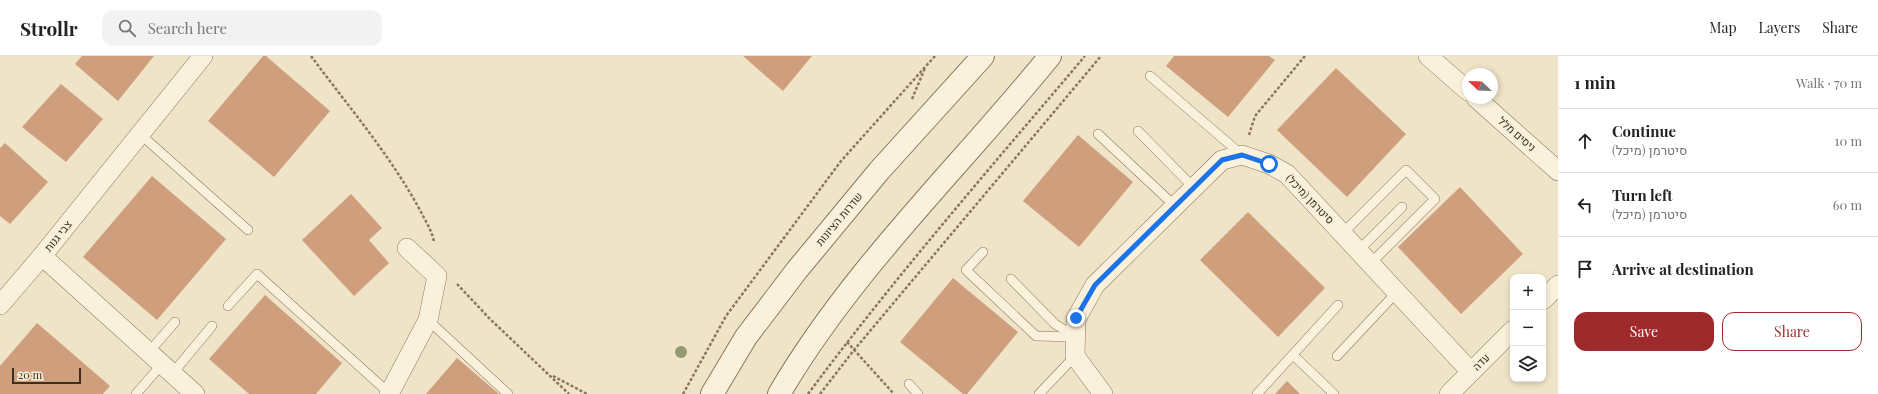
<!DOCTYPE html>
<meta charset="utf-8">
<style>
body{margin:0;font-family:"Playfair Display",Heebo,serif;background:#f2f2f2;color:#222}
.controls{position:absolute;right:12px;bottom:12px;display:grid;overflow:hidden;border-radius:8px;box-shadow:0 2px 6px #0003}
.controls button{width:36px;height:36px;display:grid;place-items:center;padding:0;border:0;border-bottom:1px solid #e0e0e0;background:#fff;color:#222;font:20px sans-serif}
.compass{position:absolute;left:1462px;top:12px;width:36px;height:36px;border-radius:50%;background:#fff;box-shadow:0 2px 6px #0003;rotate:293deg}
.scale{position:absolute;left:12px;bottom:10px;width:69px;box-sizing:border-box;padding-left:4px;border:2px solid #3d2e20;border-top:0;font-size:11px;line-height:14px;white-space:nowrap;color:#3d2e20;-webkit-text-stroke:3px #f7eed8;paint-order:stroke}
.stop{position:absolute;width:12px;height:12px;margin:-9px;border:3px solid #1a73e8;border-radius:50%;background:#fff}
.stop.end{background:#1a73e8;border-color:#fff;box-shadow:0 1px 4px #0008}
.list{margin:0;padding:0;list-style:none}
h2{display:flex;justify-content:space-between;align-items:center;height:52px;margin:0;padding:0 16px;font-size:17px}
h2 small{font-size:13px;font-weight:400;color:#767676}
.list li{display:grid;grid-template-columns:26px 1fr auto;gap:12px;align-items:center;box-sizing:border-box;height:64px;padding:0 16px;border-top:1px solid #e0e0e0}
.list b{display:block;font-size:15px;white-space:nowrap}
.list p{margin:0;font-size:13px;white-space:nowrap;color:#767676}
.list em{font-size:13px;font-style:normal;color:#767676}
.actions{display:flex;gap:8px;padding:12px 16px}
.actions a{flex:1;padding:9px 0;border:1px solid #9e2a2b;border-radius:12px;text-align:center;font-size:14px;color:#9e2a2b}
.actions .main{background:#9e2a2b;color:#fff}
.icon{flex:none;width:22px;height:22px;fill:none;stroke:currentColor;stroke-width:2;stroke-linecap:round;stroke-linejoin:round}
.map{position:relative;flex:none;width:1558px;height:338px;overflow:hidden}
header{display:flex;align-items:center;gap:24px;box-sizing:border-box;height:56px;padding:0 20px;background:#fff;border-bottom:1px solid #e0e0e0}
header strong{font-size:19px}
nav{display:flex;gap:22px;margin-inline-start:auto;font-size:14px}
.search{width:280px;height:36px;background:#f2f2f2;display:flex;align-items:center;gap:10px;box-sizing:border-box;padding:0 14px;border-radius:12px;color:#767676;font-size:15px}
main{display:flex}
aside{flex:1;background:#fff}
.map>svg:first-child{display:block}
</style>
<header>
<strong>Strollr</strong>
<div class="search"><svg class="icon" aria-label="search" viewBox="0 0 24 24"><circle cx="10" cy="10" r="6"/><path d="M15 15l6 6"/></svg>Search here</div>
<nav><a>Map</a><a>Layers</a><a>Share</a></nav>
</header>
<main>
<div class="map">
<svg width="1558" height="338" viewBox="0 0 1558 338">
<rect width="100%" height="100%" fill="#f0e4c8"/>
<g fill="#cf9f7d">
<path d="M82 0H154L118 45 75 8Z"/>
<path d="M263 0H266L330 55 274 121 208 65Z"/>
<path d="M743 0H812L783 35Z"/>
<path d="M1174 0H1269L1275 4 1228 61 1166 10Z"/>
<path d="M1336 12 1406 78 1347 141 1277 74Z"/>
<path d="M61 28 103 63 66 106 22 71Z"/>
<path d="M1078 79 1133 126 1079 191 1023 145Z"/>
<path d="M5 87 48 126 10 168 0 160V92Z"/>
<path d="M152 120 226 183 157 264 83 201Z"/>
<path d="M1460 131 1523 198 1461 258 1398 191Z"/>
<path d="M351 138 382 172 369 184 389 207 354 240 302 184Z"/>
<path d="M1248 156 1325 232 1278 281 1200 204Z"/>
<path d="M953 222 1018 276 967 338H963L900 286Z"/>
<path d="M265 239 342 307 316 338H249L209 303Z"/>
<path d="M37 267 110 330 103 338H0V310Z"/>
<path d="M457 302 499 338H426Z"/>
<path d="M1287 325 1300 338H1275Z"/>
</g>
<g fill="none" stroke-linecap="round" stroke-linejoin="round">
<defs>
<g id="service">
<path d="M1150 20 1242 99"/>
<path d="M1138 75 1194 132"/>
<path d="M140 78 248 174"/>
<path d="M1098 78 1175 150"/>
<path d="M1343 177 1406 114 1435 143 1371 207"/>
<path d="M1359 194 1402 151"/>
<path d="M983 196 966 214 1036 280 1076 281"/>
<path d="M1011 223 1055 268 1074 280"/>
<path d="M228 250 257 218 389 337"/>
<path d="M428 264 508 338"/>
<path d="M149 296 175 266"/>
<path d="M1293 299 1334 338"/>
<path d="M1337 300 1397 236"/>
<path d="M172 318 212 270"/>
<path d="M909 328 918 338"/>
<path d="M136 338 162 308"/>
<path d="M1039 338 1075 300"/>
<path d="M1257 338 1338 249"/>
</g>
<g id="minor">
<path d="M1428 0 1468 35"/>
<path d="M1476 42 1558 115"/>
<path d="M1543 244 1558 229"/>
<path d="M0 249 42 200"/>
<path d="M195 338 42 200 203 0"/>
<path d="M389 338 428 264 437 220 407 192"/>
<path d="M1103 338 1075 300 1076 263 1095 229 1222 104 1242 99 1269 108 1287 118 1471 316"/>
<path d="M1449 338 1513 274"/>
</g>
<g id="tertiary">
<path d="M712 338 746 281 797 214 879 115 983 0"/>
<path d="M779 338C852 213 959 112 1050 0"/>
</g>
</defs>
<use href="#service" stroke="#8d765c" stroke-width="10"/>
<use href="#minor" stroke="#8d765c" stroke-width="20"/>
<use href="#tertiary" stroke="#8d765c" stroke-width="24"/>
<g stroke="#8d765c" stroke-width="2.5" stroke-dasharray="3 2" stroke-linecap="butt">
<path d="M311 0C348 50 391 100 421 156 426 166 432 175 434 186"/>
<path d="M912 43 925 12"/>
<path d="M1249 79 1255 60 1305 0"/>
<path d="M457 228 490 263 569 338"/>
<path d="M847 286 894 338"/>
<path d="M553 320 587 338"/>
<path d="M683 338 726 260 841 105 935 0"/>
<path d="M808 338C895 221 991 111 1085 0"/>
<path d="M820 338 854 294 1101 0"/>
</g>
<use href="#service" stroke="#faf1dc" stroke-width="9"/>
<use href="#minor" stroke="#faf1dc" stroke-width="19"/>
<use href="#tertiary" stroke="#faf1dc" stroke-width="22"/>
</g>
<circle fill="#96986f" cx="681" cy="296" r="6"/>
<g fill="none" stroke-linecap="round" stroke-linejoin="round">
<path stroke="#1a73e8" stroke-width="5" d="M1076 262 1095 229 1222 104 1242 99 1269 108"/>
</g>
<g text-anchor="middle" stroke-width="3.5" stroke-linejoin="round" paint-order="stroke">
<g font-size="11" fill="#3d2e20" stroke="#f7eed8">
<text transform="translate(1517 78) rotate(41)" y="4">ניסים מלל</text>
<text transform="translate(1310 143) rotate(46)" y="4">סיטרמן (מיכל)</text>
<text transform="translate(839 163) rotate(-50)" y="4">שדרות הציונות</text>
<text transform="translate(58 180) rotate(-51)" y="4">צבי גנות</text>
<text transform="translate(1481 306) rotate(-45)" y="4">עדה</text>
</g>
</g>
</svg>
<div class="controls">
<button>+</button>
<button>−</button>
<button><svg class="icon" aria-label="layers" viewBox="0 0 24 24"><path d="M12 4l9 5-9 5-9-5zM3 14l9 5 9-5"/></svg></button>
</div>
<svg class="compass" viewBox="-18 -18 36 36"><path d="M0-13l5 13h-10z" fill="#e53935"/><path d="M0 13l5-13h-10z" fill="#767676"/></svg>
<div class="scale">20 m</div>
<div class="stop" style="left:1269px;top:108px"></div>
<div class="stop end" style="left:1076px;top:262px"></div>
</div>
<aside>
<h2>1 min<small>Walk · 70 m</small></h2>
<ul class="list">
<li><svg class="icon" aria-label="ahead" viewBox="0 0 24 24"><path d="M12 20V5M6 11l6-6 6 6"/></svg><div><b>Continue</b><p>סיטרמן (מיכל)</p></div><em>10 m</em></li>
<li><svg class="icon" aria-label="left" viewBox="0 0 24 24"><path d="M17 20v-9H6M10 6l-5 5 5 5"/></svg><div><b>Turn left</b><p>סיטרמן (מיכל)</p></div><em>60 m</em></li>
<li><svg class="icon" aria-label="arrive" viewBox="0 0 24 24"><path d="M6 21V4h12l-3 4 3 4H6"/></svg><div><b>Arrive at destination</b></div></li>
</ul>
<div class="actions"><a class="main">Save</a><a>Share</a></div>
</aside>
</main>
